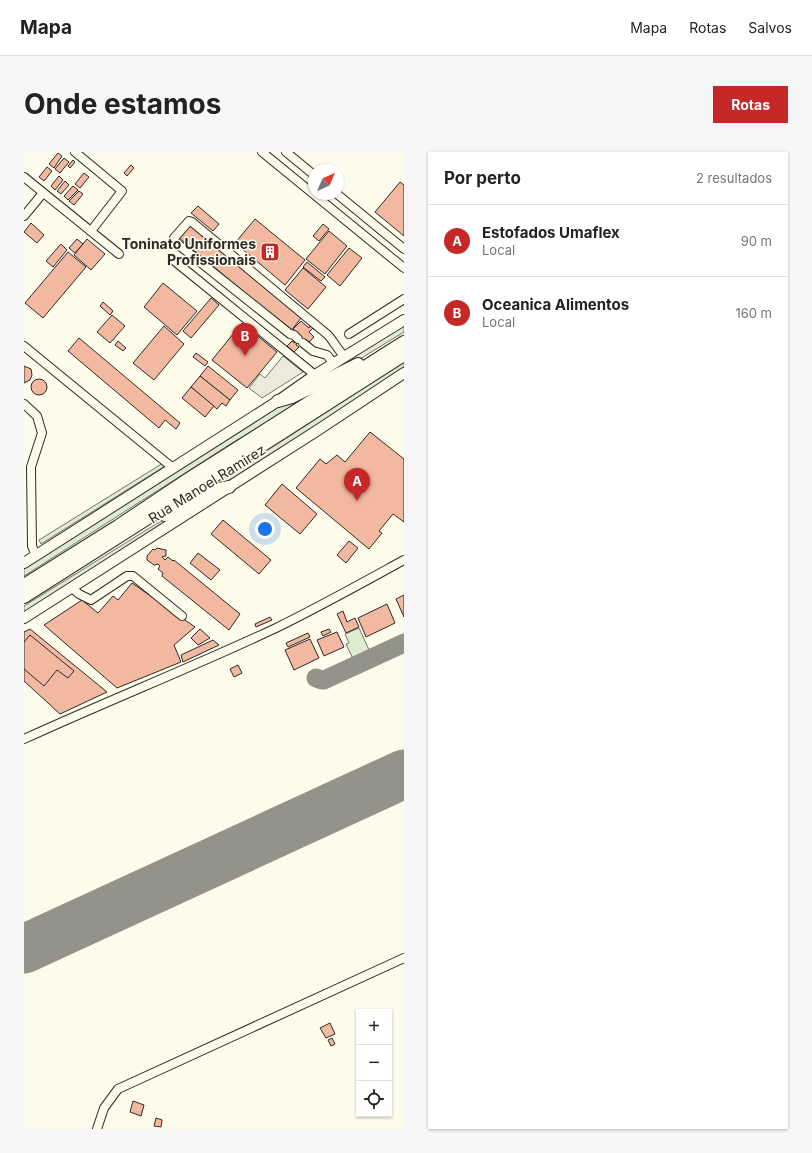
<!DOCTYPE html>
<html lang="pt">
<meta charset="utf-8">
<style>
body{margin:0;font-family:Inter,sans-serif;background:#f6f6f6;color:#222}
.controls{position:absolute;right:12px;bottom:12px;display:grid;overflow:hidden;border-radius:0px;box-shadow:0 1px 3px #0004}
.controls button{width:36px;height:36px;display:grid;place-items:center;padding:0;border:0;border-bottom:1px solid #e0e0e0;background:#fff;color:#222;font:20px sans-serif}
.compass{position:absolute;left:284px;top:12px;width:36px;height:36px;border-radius:50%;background:#fff;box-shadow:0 1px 3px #0004;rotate:44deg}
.you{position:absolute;left:241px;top:377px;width:14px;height:14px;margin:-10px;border:3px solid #fff;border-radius:50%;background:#1a73e8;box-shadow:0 0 0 6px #1a73e833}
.badge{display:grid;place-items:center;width:26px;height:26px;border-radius:50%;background:#c62828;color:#fff;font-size:13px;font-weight:700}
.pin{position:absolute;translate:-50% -33px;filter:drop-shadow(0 1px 2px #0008)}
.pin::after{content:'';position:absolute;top:21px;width:14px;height:12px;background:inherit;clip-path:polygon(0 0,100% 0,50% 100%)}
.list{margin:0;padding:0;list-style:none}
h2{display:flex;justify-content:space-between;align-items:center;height:52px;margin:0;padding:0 16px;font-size:17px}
h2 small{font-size:13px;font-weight:400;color:#767676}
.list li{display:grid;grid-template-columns:26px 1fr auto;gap:12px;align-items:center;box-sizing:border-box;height:72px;padding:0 16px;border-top:1px solid #e0e0e0}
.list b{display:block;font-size:15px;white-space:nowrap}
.list p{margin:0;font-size:13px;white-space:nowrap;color:#767676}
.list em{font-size:13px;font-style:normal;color:#767676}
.icon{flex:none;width:22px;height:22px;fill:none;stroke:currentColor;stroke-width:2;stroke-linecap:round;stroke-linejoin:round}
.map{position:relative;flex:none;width:380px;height:977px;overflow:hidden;border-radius:0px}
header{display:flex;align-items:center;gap:24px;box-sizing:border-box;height:56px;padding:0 20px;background:#fff;border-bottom:1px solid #e0e0e0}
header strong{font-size:19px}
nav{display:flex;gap:22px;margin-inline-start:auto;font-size:14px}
.intro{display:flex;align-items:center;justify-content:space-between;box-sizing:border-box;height:96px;padding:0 24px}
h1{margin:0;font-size:28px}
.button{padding:10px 18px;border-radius:0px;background:#c62828;color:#fff;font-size:14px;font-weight:700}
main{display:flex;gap:24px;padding:0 24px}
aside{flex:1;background:#fff;border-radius:0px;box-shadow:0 1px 3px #0004}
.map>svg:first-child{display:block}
</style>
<header>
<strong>Mapa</strong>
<nav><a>Mapa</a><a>Rotas</a><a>Salvos</a></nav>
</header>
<div class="intro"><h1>Onde estamos</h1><a class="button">Rotas</a></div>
<main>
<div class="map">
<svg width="380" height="977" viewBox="0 0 380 977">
<rect width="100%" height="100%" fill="#fdfbea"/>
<g fill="#deebd1" stroke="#74746e">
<path d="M380 172V180L336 207 299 226 332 202Z"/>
<path d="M380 210V218L214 324 168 345 167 344 252 293Z"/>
<path d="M307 232 208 291 0 424V417L229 270 253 256Z"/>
<path d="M139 311 141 314 17 392 15 388Z"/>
<path d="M160 358 0 461V454L132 372Z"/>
<path d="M335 476 346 500 329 507 322 492 325 491 321 482Z"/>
</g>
<path fill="#eceadb" stroke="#74746e" d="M259 204 279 220 238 246 225 236 236 222 241 226Z"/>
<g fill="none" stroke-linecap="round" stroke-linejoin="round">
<path stroke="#94938a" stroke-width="19" d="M292 526 298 528H300L380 491"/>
<path stroke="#94938a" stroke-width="49" d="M0 797 380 622"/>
</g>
<g fill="#f2b8a0" stroke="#2b2b2b">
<path d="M34 1 38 4 30 16 25 12Z"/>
<path d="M40 6 45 10 36 21 31 17Z"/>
<path d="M49 8 51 10 46 16 44 14Z"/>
<path d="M107 13 110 16 103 24 100 21Z"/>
<path d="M23 15 28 19 20 29 15 25Z"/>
<path d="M60 21 65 25 56 36 51 32Z"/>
<path d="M35 24 39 28 31 38 27 34Z"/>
<path d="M41 29 45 33 37 42 33 39Z"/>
<path d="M376 30 380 33V84L351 60Z"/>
<path d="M49 34 54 38 44 48 40 44Z"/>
<path d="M55 39 59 42 50 53 45 49Z"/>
<path d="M174 54 195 72 189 79 167 61Z"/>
<path d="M231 67 281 108 261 133 211 91Z"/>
<path d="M7 71 20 83 13 91 0 80Z"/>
<path d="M165 72 277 166 267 179 154 85Z"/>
<path d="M299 72 305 77 295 89 289 84Z"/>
<path d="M305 79 323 94 301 122 282 107Z"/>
<path d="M53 87 59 92 51 101 45 96Z"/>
<path d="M63 87 81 102 67 118 50 103Z"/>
<path d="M37 92 43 98 29 115 22 109Z"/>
<path d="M325 96 338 106 316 134 303 123Z"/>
<path d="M44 100 62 115 19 166 1 151Z"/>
<path d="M283 110 301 125 297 129 279 115Z"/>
<path d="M279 116 302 135 284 157 261 138Z"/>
<path d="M139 131 173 159 153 183 120 155Z"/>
<path d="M187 146 195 153 167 186 159 179Z"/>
<path d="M79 150 89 159 86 163 76 154Z"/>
<path d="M88 163 101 174 86 191 73 180Z"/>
<path d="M277 169 285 176 286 174 293 175 290 178 289 176 285 180 290 185 284 191 281 188 276 193 273 191 272 193 275 195 270 200 263 194 268 189 271 191 269 188 270 186H276L278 185 269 177Z"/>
<path d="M218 171 253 200 223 236 188 208Z"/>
<path d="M140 174 160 192 130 228 109 211Z"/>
<path d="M55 186 156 271 152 277 141 268 135 276 44 199Z"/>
<path d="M94 189 102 196 99 199 91 193Z"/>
<path d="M172 201 184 210 181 214 169 205Z"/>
<path d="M0 214 7 217 8 223 6 228 0 231Z"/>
<path d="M184 214 214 238 206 248 176 224Z"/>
<path d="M176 224 206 248 202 254 198 251 193 257 167 235Z"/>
<circle cx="15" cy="235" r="8"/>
<path d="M167 235 190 254 181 265 158 246Z"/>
<path d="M346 280 380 307V370L369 362 355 379 358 381 345 397 272 336 296 307 302 312 313 303 321 310Z"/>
<path d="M258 332 293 362 276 382 241 353Z"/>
<path d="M199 368 247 408 235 422 187 382Z"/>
<path d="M325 389 334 396 322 411 313 403Z"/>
<path d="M133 396 142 398V404L138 405 141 408 144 405 149 409 150 408 216 462 205 478 138 424 139 421 134 417 136 414 134 412 130 413 123 408V404L129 397 131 398Z"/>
<path d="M174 401 196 418 187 428 166 411Z"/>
<path d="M108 431 171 475 150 493 157 510 93 536 20 473 58 448 74 461 89 444 94 448Z"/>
<path d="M380 443V465L372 447Z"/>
<path d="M363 452 371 471 342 485 334 466Z"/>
<path d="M319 459 323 470 331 466 335 475 322 481 313 462Z"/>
<path d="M246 465 248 468 232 475 231 472Z"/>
<path d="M6 477 83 540 36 562 0 529V480Z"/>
<path d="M176 477 186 486 174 493 167 486Z"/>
<path d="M305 477 307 480 299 484 297 480Z"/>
<path d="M313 480 320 495 300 504 293 488Z"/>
<path d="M284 481 286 485 264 495 262 491Z"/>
<path d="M6 483 50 519 44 526 33 518 20 534 0 517V490Z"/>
<path d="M286 487 295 506 270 518 261 498Z"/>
<path d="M189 488 195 493 159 510 157 503Z"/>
<path d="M214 513 218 521 210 525 206 517Z"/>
<path d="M306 871 311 882 302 886 296 876Z"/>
<path d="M308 886 311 892 307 894 304 888Z"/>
<path d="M109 949 120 953 117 964 106 960Z"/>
<path d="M132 966 138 968 137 975 130 974Z"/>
</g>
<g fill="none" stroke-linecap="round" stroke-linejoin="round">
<defs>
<g id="minor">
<path d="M51 0 98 39 67 79"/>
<path d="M238 0 380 116"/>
<path d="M262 0 290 23"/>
<path d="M0 25 95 102"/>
<path d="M313 42 380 97"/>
<path d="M0 64 19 41"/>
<path d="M148 107 291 223"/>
<path d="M325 182 380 147"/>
<path d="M274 187 270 183 266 182 151 90 150 86 165 69 168 70 304 183C310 190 314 198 321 205"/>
<path d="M279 191 289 199 303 203 310 212"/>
<path d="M0 194 149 316"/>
<path d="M0 252 13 264 18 281 7 315 8 394 12 404"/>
<path d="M48 436 55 442 67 448 103 424H109L158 464"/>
<path d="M0 587C83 549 169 515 252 476 295 455 338 431 380 408"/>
<path d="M73 977 80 956 94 937 380 806"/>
</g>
<g id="major">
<path d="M0 411 254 249 291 223 380 168"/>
<path d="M0 466 294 278 380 221"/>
</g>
<g id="highway">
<path d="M254 249 268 245 334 212"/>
<path d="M141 363 195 337 205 335"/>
<path d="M0 433 94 374 163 328 380 190"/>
<path d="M0 445 380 203"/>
</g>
</defs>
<use href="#minor" stroke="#2b2b2b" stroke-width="10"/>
<use href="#major" stroke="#2b2b2b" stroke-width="12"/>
<use href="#highway" stroke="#2b2b2b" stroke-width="14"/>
<use href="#minor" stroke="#fdfbea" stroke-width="8"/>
<use href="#major" stroke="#fdfbea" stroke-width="10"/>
<use href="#highway" stroke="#fdfbea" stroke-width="12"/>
</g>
<defs>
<symbol id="building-square" viewBox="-11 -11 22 22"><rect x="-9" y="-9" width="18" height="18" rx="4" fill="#c62828" stroke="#fdfbea"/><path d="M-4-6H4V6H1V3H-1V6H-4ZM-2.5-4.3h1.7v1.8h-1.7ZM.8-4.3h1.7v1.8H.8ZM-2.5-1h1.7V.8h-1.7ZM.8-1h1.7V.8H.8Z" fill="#fff"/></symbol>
</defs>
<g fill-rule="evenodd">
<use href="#building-square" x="235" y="89" width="22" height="22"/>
</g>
<g text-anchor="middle" stroke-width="3" stroke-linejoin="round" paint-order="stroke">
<g font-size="14" font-weight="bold" fill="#2b2b2b" stroke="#fdfbea" text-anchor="end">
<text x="232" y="97">Toninato Uniformes<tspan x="232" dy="16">Profissionais</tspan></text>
</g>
<g font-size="14" fill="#2b2b2b" stroke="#fdfbea">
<text transform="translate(183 332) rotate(-32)" y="5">Rua Manoel Ramirez</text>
</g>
</g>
</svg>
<div class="controls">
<button>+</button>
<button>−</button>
<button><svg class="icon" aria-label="locate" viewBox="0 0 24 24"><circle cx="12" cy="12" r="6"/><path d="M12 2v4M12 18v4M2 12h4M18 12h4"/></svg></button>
</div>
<svg class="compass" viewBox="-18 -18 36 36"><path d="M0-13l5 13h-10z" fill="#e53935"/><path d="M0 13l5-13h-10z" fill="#767676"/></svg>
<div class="you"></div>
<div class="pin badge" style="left:333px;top:349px">A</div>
<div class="pin badge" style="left:221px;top:204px">B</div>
</div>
<aside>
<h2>Por perto<small>2 resultados</small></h2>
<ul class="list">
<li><span class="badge">A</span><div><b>Estofados Umaflex</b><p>Local</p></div><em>90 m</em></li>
<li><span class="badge">B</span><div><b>Oceanica Alimentos</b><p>Local</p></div><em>160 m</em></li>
</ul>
</aside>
</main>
